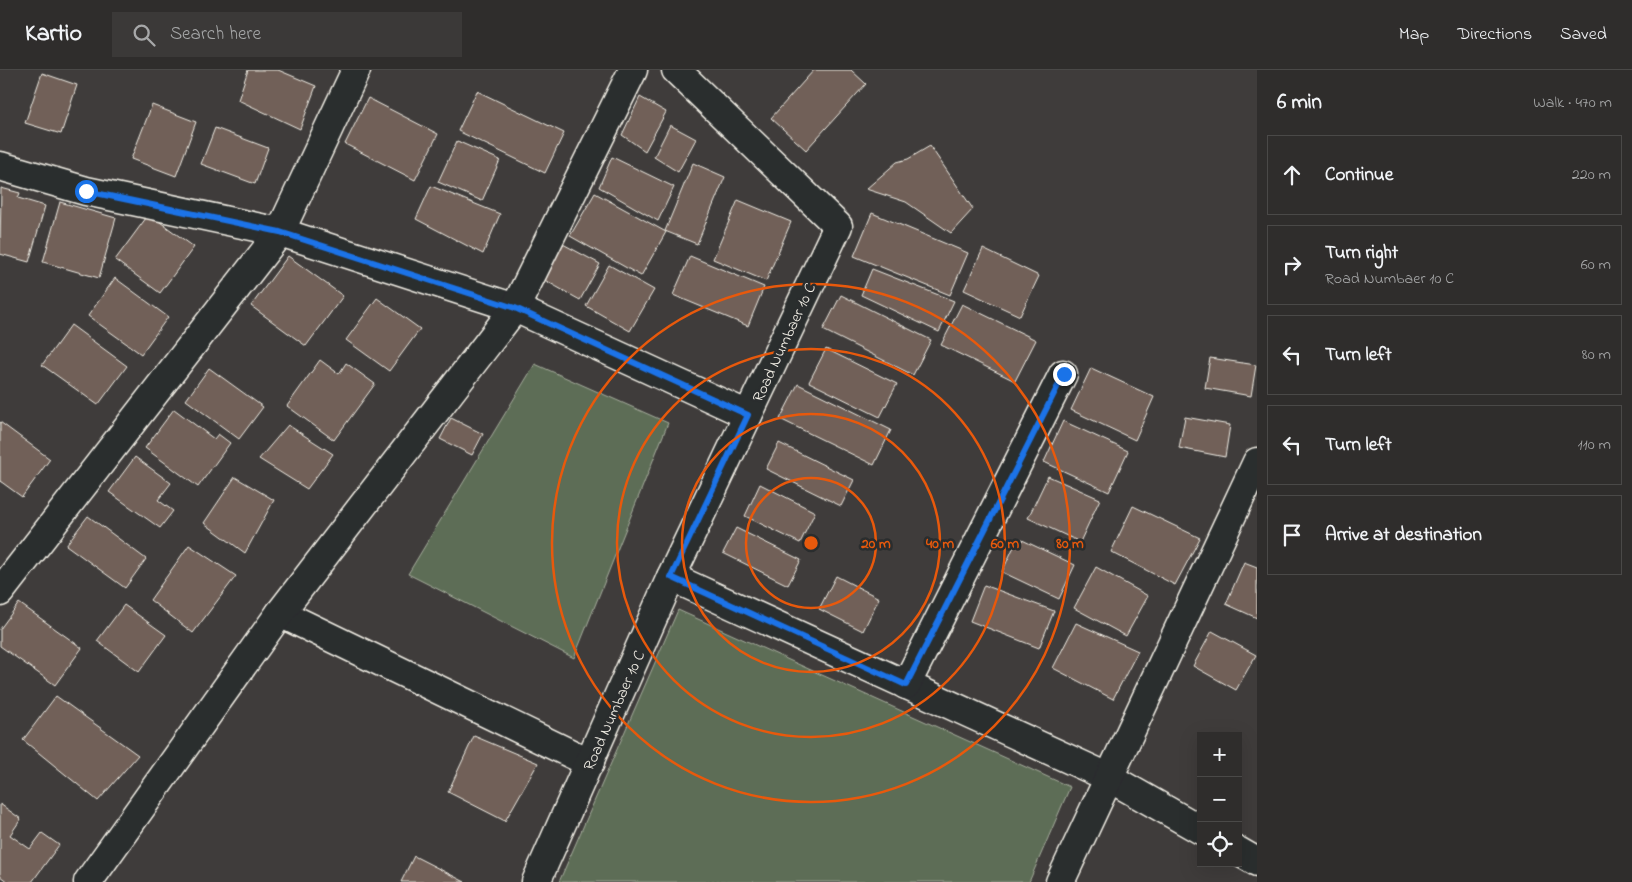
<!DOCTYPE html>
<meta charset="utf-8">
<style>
body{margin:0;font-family:"Indie Flower",sans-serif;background:#3b3938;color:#f1f3f6}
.controls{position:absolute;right:15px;bottom:15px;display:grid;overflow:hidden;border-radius:0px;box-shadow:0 5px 20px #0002}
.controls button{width:45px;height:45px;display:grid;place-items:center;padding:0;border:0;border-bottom:1px solid #4a4948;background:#2f2d2c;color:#f1f3f6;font:25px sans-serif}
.stop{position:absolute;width:15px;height:15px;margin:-11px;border:4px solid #1a73e8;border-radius:50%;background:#fff}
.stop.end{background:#1a73e8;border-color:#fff;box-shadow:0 1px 5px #0008}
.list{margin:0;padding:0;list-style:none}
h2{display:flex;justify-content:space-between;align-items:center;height:65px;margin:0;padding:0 20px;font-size:21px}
h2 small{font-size:16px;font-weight:400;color:#a7a8a9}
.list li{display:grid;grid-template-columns:32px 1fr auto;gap:15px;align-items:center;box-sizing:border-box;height:80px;margin:0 10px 10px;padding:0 10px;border:1px solid #4a4948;border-radius:0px}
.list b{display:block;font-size:19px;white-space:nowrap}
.list p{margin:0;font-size:16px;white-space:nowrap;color:#a7a8a9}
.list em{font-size:16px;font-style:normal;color:#a7a8a9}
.icon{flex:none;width:28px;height:28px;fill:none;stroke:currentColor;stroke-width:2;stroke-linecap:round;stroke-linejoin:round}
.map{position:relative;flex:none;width:1257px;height:812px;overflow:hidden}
header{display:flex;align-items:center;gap:30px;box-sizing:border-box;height:70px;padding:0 25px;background:#2f2d2c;border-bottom:1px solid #4a4948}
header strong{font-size:24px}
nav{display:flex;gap:28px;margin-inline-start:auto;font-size:18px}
.search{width:350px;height:45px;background:#3b3938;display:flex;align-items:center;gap:12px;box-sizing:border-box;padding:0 18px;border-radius:0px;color:#a7a8a9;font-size:19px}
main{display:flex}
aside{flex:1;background:#2f2d2c}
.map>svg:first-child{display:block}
</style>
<header>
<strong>Kartio</strong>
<div class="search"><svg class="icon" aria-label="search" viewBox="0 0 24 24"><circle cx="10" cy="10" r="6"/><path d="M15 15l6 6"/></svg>Search here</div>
<nav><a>Map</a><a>Directions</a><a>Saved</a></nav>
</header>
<main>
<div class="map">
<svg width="1257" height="812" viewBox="0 0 1257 812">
<rect width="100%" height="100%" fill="#3f3c3b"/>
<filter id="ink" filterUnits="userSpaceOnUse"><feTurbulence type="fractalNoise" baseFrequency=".02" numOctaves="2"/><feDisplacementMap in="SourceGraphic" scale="10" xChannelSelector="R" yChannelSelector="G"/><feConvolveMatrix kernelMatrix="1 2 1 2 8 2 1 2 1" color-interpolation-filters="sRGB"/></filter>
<g filter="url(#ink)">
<g fill="#5d6d56" stroke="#a8af9f">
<path d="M535 294 668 353 574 588 408 504Z"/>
<path d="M678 540 1070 717 1029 812H559Z"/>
</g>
<g fill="#716059" stroke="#f4f1e8">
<path d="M248 0H278L316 16 300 59 238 30Z"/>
<path d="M814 0H851L866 14 806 80 771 48Z"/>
<path d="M42 3 77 15 61 64 25 53Z"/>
<path d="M477 21 564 63 545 103 458 61Z"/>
<path d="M640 27 666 42 645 81 622 65Z"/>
<path d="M368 28 438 64 415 110 345 74Z"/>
<path d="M152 35 196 52 176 106 131 89Z"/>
<path d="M670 55 696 69 678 102 654 87Z"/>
<path d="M215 58 268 78 255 114 201 94Z"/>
<path d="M457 71 500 90 482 131 438 112Z"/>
<path d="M930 76 973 139 951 163 906 132 866 119 897 92 908 89Z"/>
<path d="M612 87 674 117 658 151 599 117Z"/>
<path d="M693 93 725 107 697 174 665 161Z"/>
<path d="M431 116 500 144 483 184 416 149Z"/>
<path d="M1 118 20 123 18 128 45 136 29 192 0 184Z"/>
<path d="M595 123 666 162 641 206 570 166Z"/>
<path d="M738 130 791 152 766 211 713 189Z"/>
<path d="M60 132 116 148 99 208 43 192Z"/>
<path d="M872 143 968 183 950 225 854 186Z"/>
<path d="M149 144 194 177 160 223 115 190Z"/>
<path d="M561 173 600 194 580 230 541 208Z"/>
<path d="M983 179 1039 206 1020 246 964 220Z"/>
<path d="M288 186 343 226 306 276 251 236Z"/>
<path d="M690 186 764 217 748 256 673 225Z"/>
<path d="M609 195 654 220 630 261 586 236Z"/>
<path d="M872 199 954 231 939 262 861 225Z"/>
<path d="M115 208 168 247 141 284 88 246Z"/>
<path d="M841 225 931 270 913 305 823 260Z"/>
<path d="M377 228 420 259 389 301 346 270Z"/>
<path d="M962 234 1036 270 1015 311 941 275Z"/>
<path d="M71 255 127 296 98 335 42 295Z"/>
<path d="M826 279 897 314 880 347 809 312Z"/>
<path d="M1210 288 1256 295 1251 326 1205 318Z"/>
<path d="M320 290 339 304 346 293 375 314 334 370 287 336Z"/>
<path d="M209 298 263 337 239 369 186 330Z"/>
<path d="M1091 298 1154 327 1135 370 1071 340Z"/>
<path d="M798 314 891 360 874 395 780 349Z"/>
<path d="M174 339 214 369 218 364 230 373 198 417 145 378Z"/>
<path d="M1185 347 1230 355 1225 387 1179 378Z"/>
<path d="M451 348 483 364 472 385 440 369Z"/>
<path d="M1063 351 1128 381 1109 422 1044 392Z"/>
<path d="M0 352 50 389 22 427 0 411Z"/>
<path d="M288 355 333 384 307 419 259 389Z"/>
<path d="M779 373 854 410 841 436 766 399Z"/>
<path d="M135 387 171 413 158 430 173 441 160 458 109 422Z"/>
<path d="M1048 406 1100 429 1080 472 1028 448Z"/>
<path d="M235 407 274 430 245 483 204 453Z"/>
<path d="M760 414 815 442 800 473 745 446Z"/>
<path d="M1133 436 1200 468 1175 515 1111 482Z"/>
<path d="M88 446 146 489 125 518 66 475Z"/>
<path d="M736 458 801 490 788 515 723 483Z"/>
<path d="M1018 468 1075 495 1059 529 1002 502Z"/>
<path d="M189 475 236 506 193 563 150 530Z"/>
<path d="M1244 492 1257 497V548L1226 534Z"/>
<path d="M1096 497 1148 526 1126 566 1074 538Z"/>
<path d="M836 506 879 528 863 561 819 539Z"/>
<path d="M984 515 1054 541 1039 578 970 551Z"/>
<path d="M19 533 82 578 55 615 0 576V559Z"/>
<path d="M124 535 166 565 139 602 97 571Z"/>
<path d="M1076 553 1138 581 1113 629 1053 598Z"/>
<path d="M1212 561 1256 585 1236 620 1193 596Z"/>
<path d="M56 626 138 685 98 731 23 670Z"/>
<path d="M474 666 538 693 505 751 448 722Z"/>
<path d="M0 734 21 749 10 765 30 779 42 763 59 775 32 812H8L0 806Z"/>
<path d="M414 786 465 812H401Z"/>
</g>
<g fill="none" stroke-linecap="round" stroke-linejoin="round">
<defs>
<g id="minor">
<path d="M0 96 86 121 280 162 515 238 748 345"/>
<path d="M671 507 1108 707 1201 760"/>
<path d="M0 522 280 162 356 0"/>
<path d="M280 543 590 693"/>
<path d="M906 615 1063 304"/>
<path d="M1238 781 1257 792"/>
<path d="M88 812 280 543 515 238 633 0"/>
<path d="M536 812 671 507 838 156 676 0"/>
<path d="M1060 812 1257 392"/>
</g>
</defs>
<use href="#minor" stroke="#f4f1e8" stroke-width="31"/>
<use href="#minor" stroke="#2a2d2e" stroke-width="28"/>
</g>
</g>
<g fill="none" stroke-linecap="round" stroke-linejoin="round" filter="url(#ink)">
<path stroke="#1a73e8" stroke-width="6" d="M86 121 280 162 515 238 748 345 671 507 906 615 1064 304"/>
</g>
<g fill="none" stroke="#e8590c" stroke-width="2.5">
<circle cx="811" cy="473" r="65"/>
<circle cx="811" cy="473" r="129"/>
<circle cx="811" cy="473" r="194"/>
<circle cx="811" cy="473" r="259"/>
</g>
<g text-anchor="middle" stroke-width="5" stroke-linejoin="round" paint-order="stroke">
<g font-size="16" fill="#f4f1e8" stroke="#2a2d2e">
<text transform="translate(783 272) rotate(-65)" y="6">Road Numbaer 10 C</text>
<text transform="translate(613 640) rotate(-66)" y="6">Road Numbaer 10 C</text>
</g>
</g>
<circle cx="811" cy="473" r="8" fill="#e8590c" stroke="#2a2d2e" stroke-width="2.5"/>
<g font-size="15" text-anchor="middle" font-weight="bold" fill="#e8590c" stroke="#2a2d2e" stroke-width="5" stroke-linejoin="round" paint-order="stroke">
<text x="876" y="478">20 m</text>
<text x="940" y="478">40 m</text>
<text x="1005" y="478">60 m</text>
<text x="1070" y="478">80 m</text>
</g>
</svg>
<div class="controls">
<button>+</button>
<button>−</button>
<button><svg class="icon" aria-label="locate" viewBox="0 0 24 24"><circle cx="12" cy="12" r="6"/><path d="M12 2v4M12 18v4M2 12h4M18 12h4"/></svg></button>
</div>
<div class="stop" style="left:86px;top:121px"></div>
<div class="stop end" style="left:1064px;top:304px"></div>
</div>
<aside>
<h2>6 min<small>Walk · 470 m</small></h2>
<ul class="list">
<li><svg class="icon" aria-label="ahead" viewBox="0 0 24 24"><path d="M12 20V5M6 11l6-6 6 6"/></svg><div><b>Continue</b></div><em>220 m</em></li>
<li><svg class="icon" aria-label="right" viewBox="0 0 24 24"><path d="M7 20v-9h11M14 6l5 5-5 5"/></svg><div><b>Turn right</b><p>Road Numbaer 10 C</p></div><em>60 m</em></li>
<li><svg class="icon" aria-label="left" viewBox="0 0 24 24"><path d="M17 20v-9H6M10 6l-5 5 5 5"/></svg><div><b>Turn left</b></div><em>80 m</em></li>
<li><svg class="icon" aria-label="left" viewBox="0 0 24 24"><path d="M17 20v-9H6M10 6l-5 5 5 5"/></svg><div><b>Turn left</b></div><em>110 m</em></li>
<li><svg class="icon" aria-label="arrive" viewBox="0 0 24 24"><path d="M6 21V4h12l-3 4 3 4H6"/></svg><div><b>Arrive at destination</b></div></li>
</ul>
</aside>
</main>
